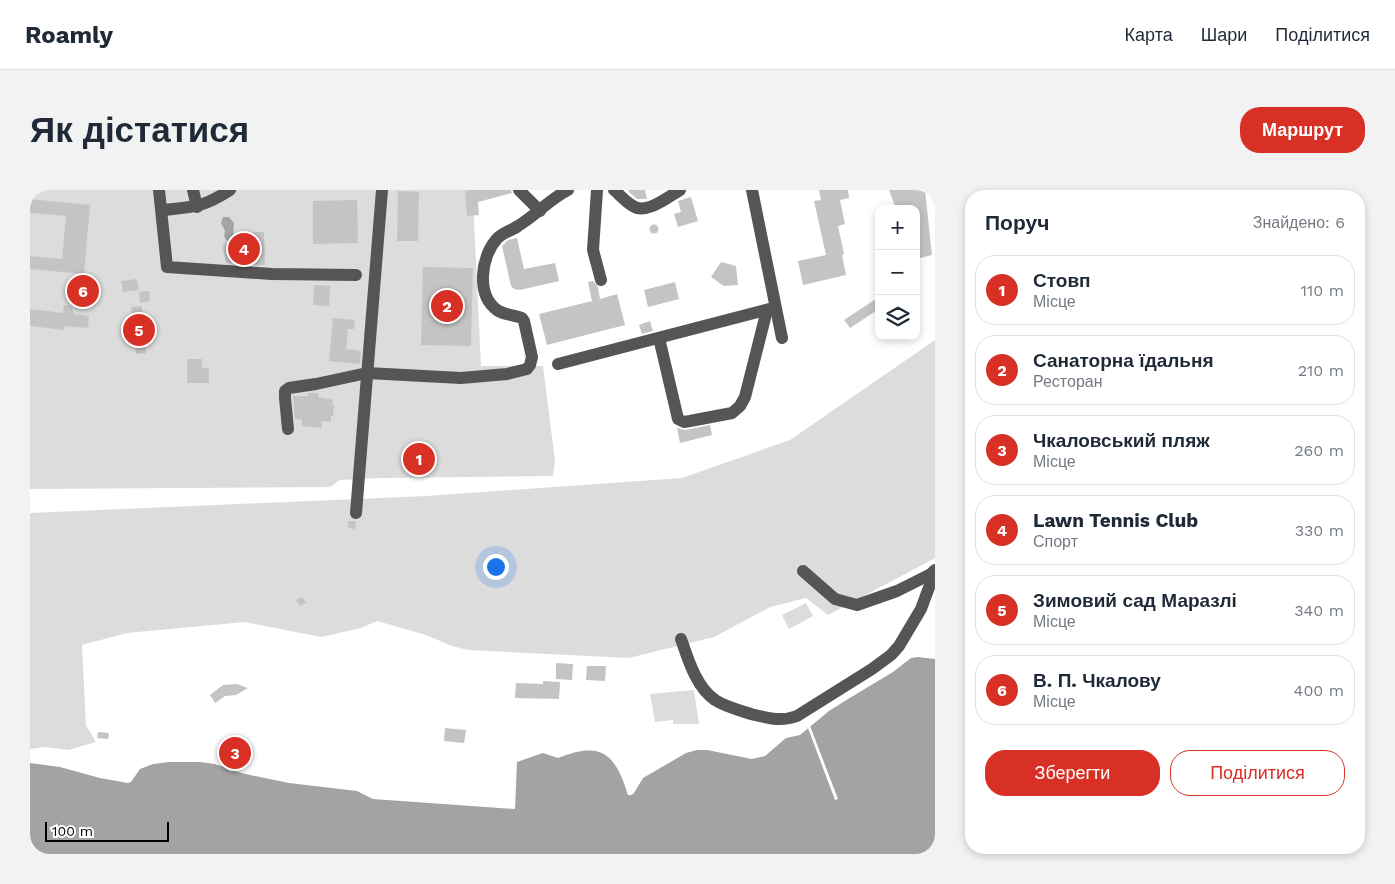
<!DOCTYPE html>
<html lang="uk">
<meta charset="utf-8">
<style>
body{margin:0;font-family:"Work Sans",sans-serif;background:#f2f2f3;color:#1f2937}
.controls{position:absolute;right:15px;top:15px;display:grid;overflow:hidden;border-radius:10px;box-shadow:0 2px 8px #0003}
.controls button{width:45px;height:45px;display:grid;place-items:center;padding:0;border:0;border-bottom:1px solid #e0e1e3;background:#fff;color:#1f2937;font:25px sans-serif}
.scale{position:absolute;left:15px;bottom:12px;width:124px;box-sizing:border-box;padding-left:5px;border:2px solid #000;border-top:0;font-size:14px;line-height:18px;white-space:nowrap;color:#000;-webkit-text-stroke:4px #fff;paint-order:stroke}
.you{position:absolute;left:465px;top:376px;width:18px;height:18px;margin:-12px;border:4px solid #fff;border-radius:50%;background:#1a73e8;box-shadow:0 0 0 8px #1a73e833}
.badge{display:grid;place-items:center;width:32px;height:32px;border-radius:50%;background:#d93025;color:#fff;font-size:16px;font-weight:700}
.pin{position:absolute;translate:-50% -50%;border:2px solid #fff;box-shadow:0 1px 5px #0006}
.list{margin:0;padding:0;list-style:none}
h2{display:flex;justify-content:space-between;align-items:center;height:65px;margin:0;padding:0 20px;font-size:21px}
h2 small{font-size:16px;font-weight:400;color:#747a83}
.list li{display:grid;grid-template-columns:32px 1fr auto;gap:15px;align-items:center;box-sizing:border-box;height:70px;margin:0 10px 10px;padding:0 10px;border:1px solid #e0e1e3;border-radius:20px}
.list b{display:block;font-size:19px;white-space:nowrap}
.list p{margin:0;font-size:16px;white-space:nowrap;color:#747a83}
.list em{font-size:16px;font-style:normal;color:#747a83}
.actions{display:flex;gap:10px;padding:15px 20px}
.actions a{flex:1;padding:11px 0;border:1px solid #d93025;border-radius:20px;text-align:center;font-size:18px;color:#d93025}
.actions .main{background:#d93025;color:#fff}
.icon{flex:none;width:28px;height:28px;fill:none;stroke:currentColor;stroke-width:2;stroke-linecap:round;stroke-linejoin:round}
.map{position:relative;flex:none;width:905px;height:664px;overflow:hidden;border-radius:20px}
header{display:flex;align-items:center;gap:30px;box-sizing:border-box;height:70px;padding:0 25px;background:#fff;border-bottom:1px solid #e0e1e3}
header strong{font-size:24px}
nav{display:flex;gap:28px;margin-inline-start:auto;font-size:18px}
.intro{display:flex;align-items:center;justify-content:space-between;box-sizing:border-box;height:120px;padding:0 30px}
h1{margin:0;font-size:35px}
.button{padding:12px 22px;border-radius:20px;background:#d93025;color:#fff;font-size:18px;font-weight:700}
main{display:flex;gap:30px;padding:0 30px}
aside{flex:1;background:#fff;border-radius:20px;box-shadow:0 2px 8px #0003}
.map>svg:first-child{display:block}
</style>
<header>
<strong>Roamly</strong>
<nav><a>Карта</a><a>Шари</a><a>Поділитися</a></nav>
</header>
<div class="intro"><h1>Як дістатися</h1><a class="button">Маршрут</a></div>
<main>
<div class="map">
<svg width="905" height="664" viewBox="0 0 905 664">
<rect width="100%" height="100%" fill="#fff"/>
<g fill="#dcdcdc">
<path d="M0 0H477L443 9 451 176H513L525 271 523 286 352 288 310 290 300 297 0 299Z"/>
<path d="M905 150V368L798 425 776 408 740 417 684 447 599 468 438 460 422 456 396 445 347 431 331 438 291 447 215 432 97 443 52 455 56 535 66 552 38 560 15 557 0 559V323L396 306 652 288 760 250Z"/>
<path d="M776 413 783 426 759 439 752 425Z"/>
<path d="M664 500 669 534H643V530L625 532 620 504Z"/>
</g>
<g fill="#a3a3a3">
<path d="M193 27H199L204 33 203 47 200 51H197L194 46 195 41 191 33Z"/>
<path d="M888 467 905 469V664H0V573L30 577 70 588 98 593 101 592 110 579 123 574 139 572H170L185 574 211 583 259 593 327 601 343 609 485 619 487 572 513 563 528 568C571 551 585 563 598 605H601L604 603 613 588 656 563 667 560H677L722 569 735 566 756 548 770 545 799 521 818 509 863 482 881 468Z"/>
</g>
<path fill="#fff" d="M780 536 808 609 805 610 778 538Z"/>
<g fill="#c4c4c4">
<path d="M440 0H481L482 3 448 12 449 25 437 26 435 1Z"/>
<path d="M598 0H615L617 9H607L599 2Z"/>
<path d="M789 0H818L819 8 810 10 815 34 808 36 814 64 812 65 816 85 773 95 768 71 796 65 784 11 791 10Z"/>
<path d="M859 0H895L902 65 886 69V19H866Z"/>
<path d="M368 1 389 2 388 51H367Z"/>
<path d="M661 7 668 31 648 37 644 24 651 22 648 11Z"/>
<path d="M0 9 60 15 54 84 0 79V66L32 69 36 26 0 23Z"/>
<path d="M327 10 328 53 283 54V11Z"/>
<circle cx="624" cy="39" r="4.5"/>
<path d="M223 42H234L235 75 196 73 193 57 195 54H198L200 57 214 56V46L223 45Z"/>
<path d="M487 48 494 79 525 73 529 91 490 100 484 99 481 96 472 56 478 50Z"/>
<path d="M691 72 706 76 708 95 694 96 681 87Z"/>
<path d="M393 77 443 78 441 156 391 155Z"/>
<path d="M107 89 109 100 93 102 91 91Z"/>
<path d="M563 91 568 97 570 109 587 104 595 135 517 155 509 124 562 111 558 92Z"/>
<path d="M645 92 649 109 618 117 614 100Z"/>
<path d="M284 95 300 96 299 116 283 115Z"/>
<path d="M119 101 120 111 110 113 109 102Z"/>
<path d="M849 107V119L820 138 814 130Z"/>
<path d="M34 115 41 116 44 124 59 126 58 138 34 136V140L0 136V119L33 123Z"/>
<path d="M112 116 116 163 106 164 101 117Z"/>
<path d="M303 128 325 130 324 139H318L316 159 331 161 330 174 299 171Z"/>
<path d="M620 131 623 141 612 144 609 135Z"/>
<path d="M157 169H172V178H179V193H157Z"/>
<path d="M278 203H289L288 207 303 210 302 215H304L303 226H301V232L292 231V238L272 236V230L265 229 263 206H278Z"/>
<path d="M680 235 682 245 650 253 647 238 655 240Z"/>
<path d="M318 331H326L325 339 318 338Z"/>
<path d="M272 407 276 413 270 416 266 410Z"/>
<path d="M526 473 543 474 542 490 526 489Z"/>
<path d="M557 476H576L575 491 556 490Z"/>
<path d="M513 491 530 492 529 509 485 508 486 493 513 494Z"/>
<path d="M207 494 218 498 206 505 195 506 185 513 180 505 193 495Z"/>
<path d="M415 538 436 540 434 553 414 551Z"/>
<path d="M68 542 79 543 78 549 67 548Z"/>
</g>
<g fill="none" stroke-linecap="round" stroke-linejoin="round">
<g stroke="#555" stroke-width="12">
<path d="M129 0 137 77 242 84 326 85"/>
<path d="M163 0 167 17"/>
<path d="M489 0 510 21"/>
<path d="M567 0 563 60 571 90"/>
<path d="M584 0C590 5 596 12 603 16 616 25 638 7 650 0"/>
<path d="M722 0 752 148"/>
<path d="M132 20C163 17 172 18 200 0"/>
<path d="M629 148 648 229 654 232 660 231 702 223 710 216 715 207 737 120"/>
<path d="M528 174 743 118"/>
<path d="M258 239 255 208V201L259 198 286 194 337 183 431 188 477 184 497 179 500 175 502 167 494 131 492 128C484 125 474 125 467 120 446 105 451 67 466 50 471 43 481 41 488 36 506 25 520 9 538 0"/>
<path d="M326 323 352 0"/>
<path d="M773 381 805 409 827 415 867 401 901 384 905 380"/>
<path d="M651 449C658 469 666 497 685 510 696 517 709 520 721 524 738 528 751 532 767 526L842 479 861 465 869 456 891 419 901 392V384"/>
</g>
</g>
</svg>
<div class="controls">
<button>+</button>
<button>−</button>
<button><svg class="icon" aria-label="layers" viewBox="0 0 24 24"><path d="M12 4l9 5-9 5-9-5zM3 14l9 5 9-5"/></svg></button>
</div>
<div class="scale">100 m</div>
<div class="you"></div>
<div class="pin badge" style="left:389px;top:269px">1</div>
<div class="pin badge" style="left:417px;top:116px">2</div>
<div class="pin badge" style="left:205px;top:563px">3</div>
<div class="pin badge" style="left:214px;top:59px">4</div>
<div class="pin badge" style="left:109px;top:140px">5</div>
<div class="pin badge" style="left:53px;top:101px">6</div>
</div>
<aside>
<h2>Поруч<small>Знайдено: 6</small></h2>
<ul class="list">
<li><span class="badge">1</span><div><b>Стовп</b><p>Місце</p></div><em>110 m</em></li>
<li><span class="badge">2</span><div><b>Санаторна їдальня</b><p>Ресторан</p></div><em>210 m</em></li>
<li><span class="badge">3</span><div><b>Чкаловський пляж</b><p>Місце</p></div><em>260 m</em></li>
<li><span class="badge">4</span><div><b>Lawn Tennis Club</b><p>Спорт</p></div><em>330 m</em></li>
<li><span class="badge">5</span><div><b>Зимовий сад Маразлі</b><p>Місце</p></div><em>340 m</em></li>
<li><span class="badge">6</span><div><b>В. П. Чкалову</b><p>Місце</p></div><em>400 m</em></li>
</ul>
<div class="actions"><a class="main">Зберегти</a><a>Поділитися</a></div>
</aside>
</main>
